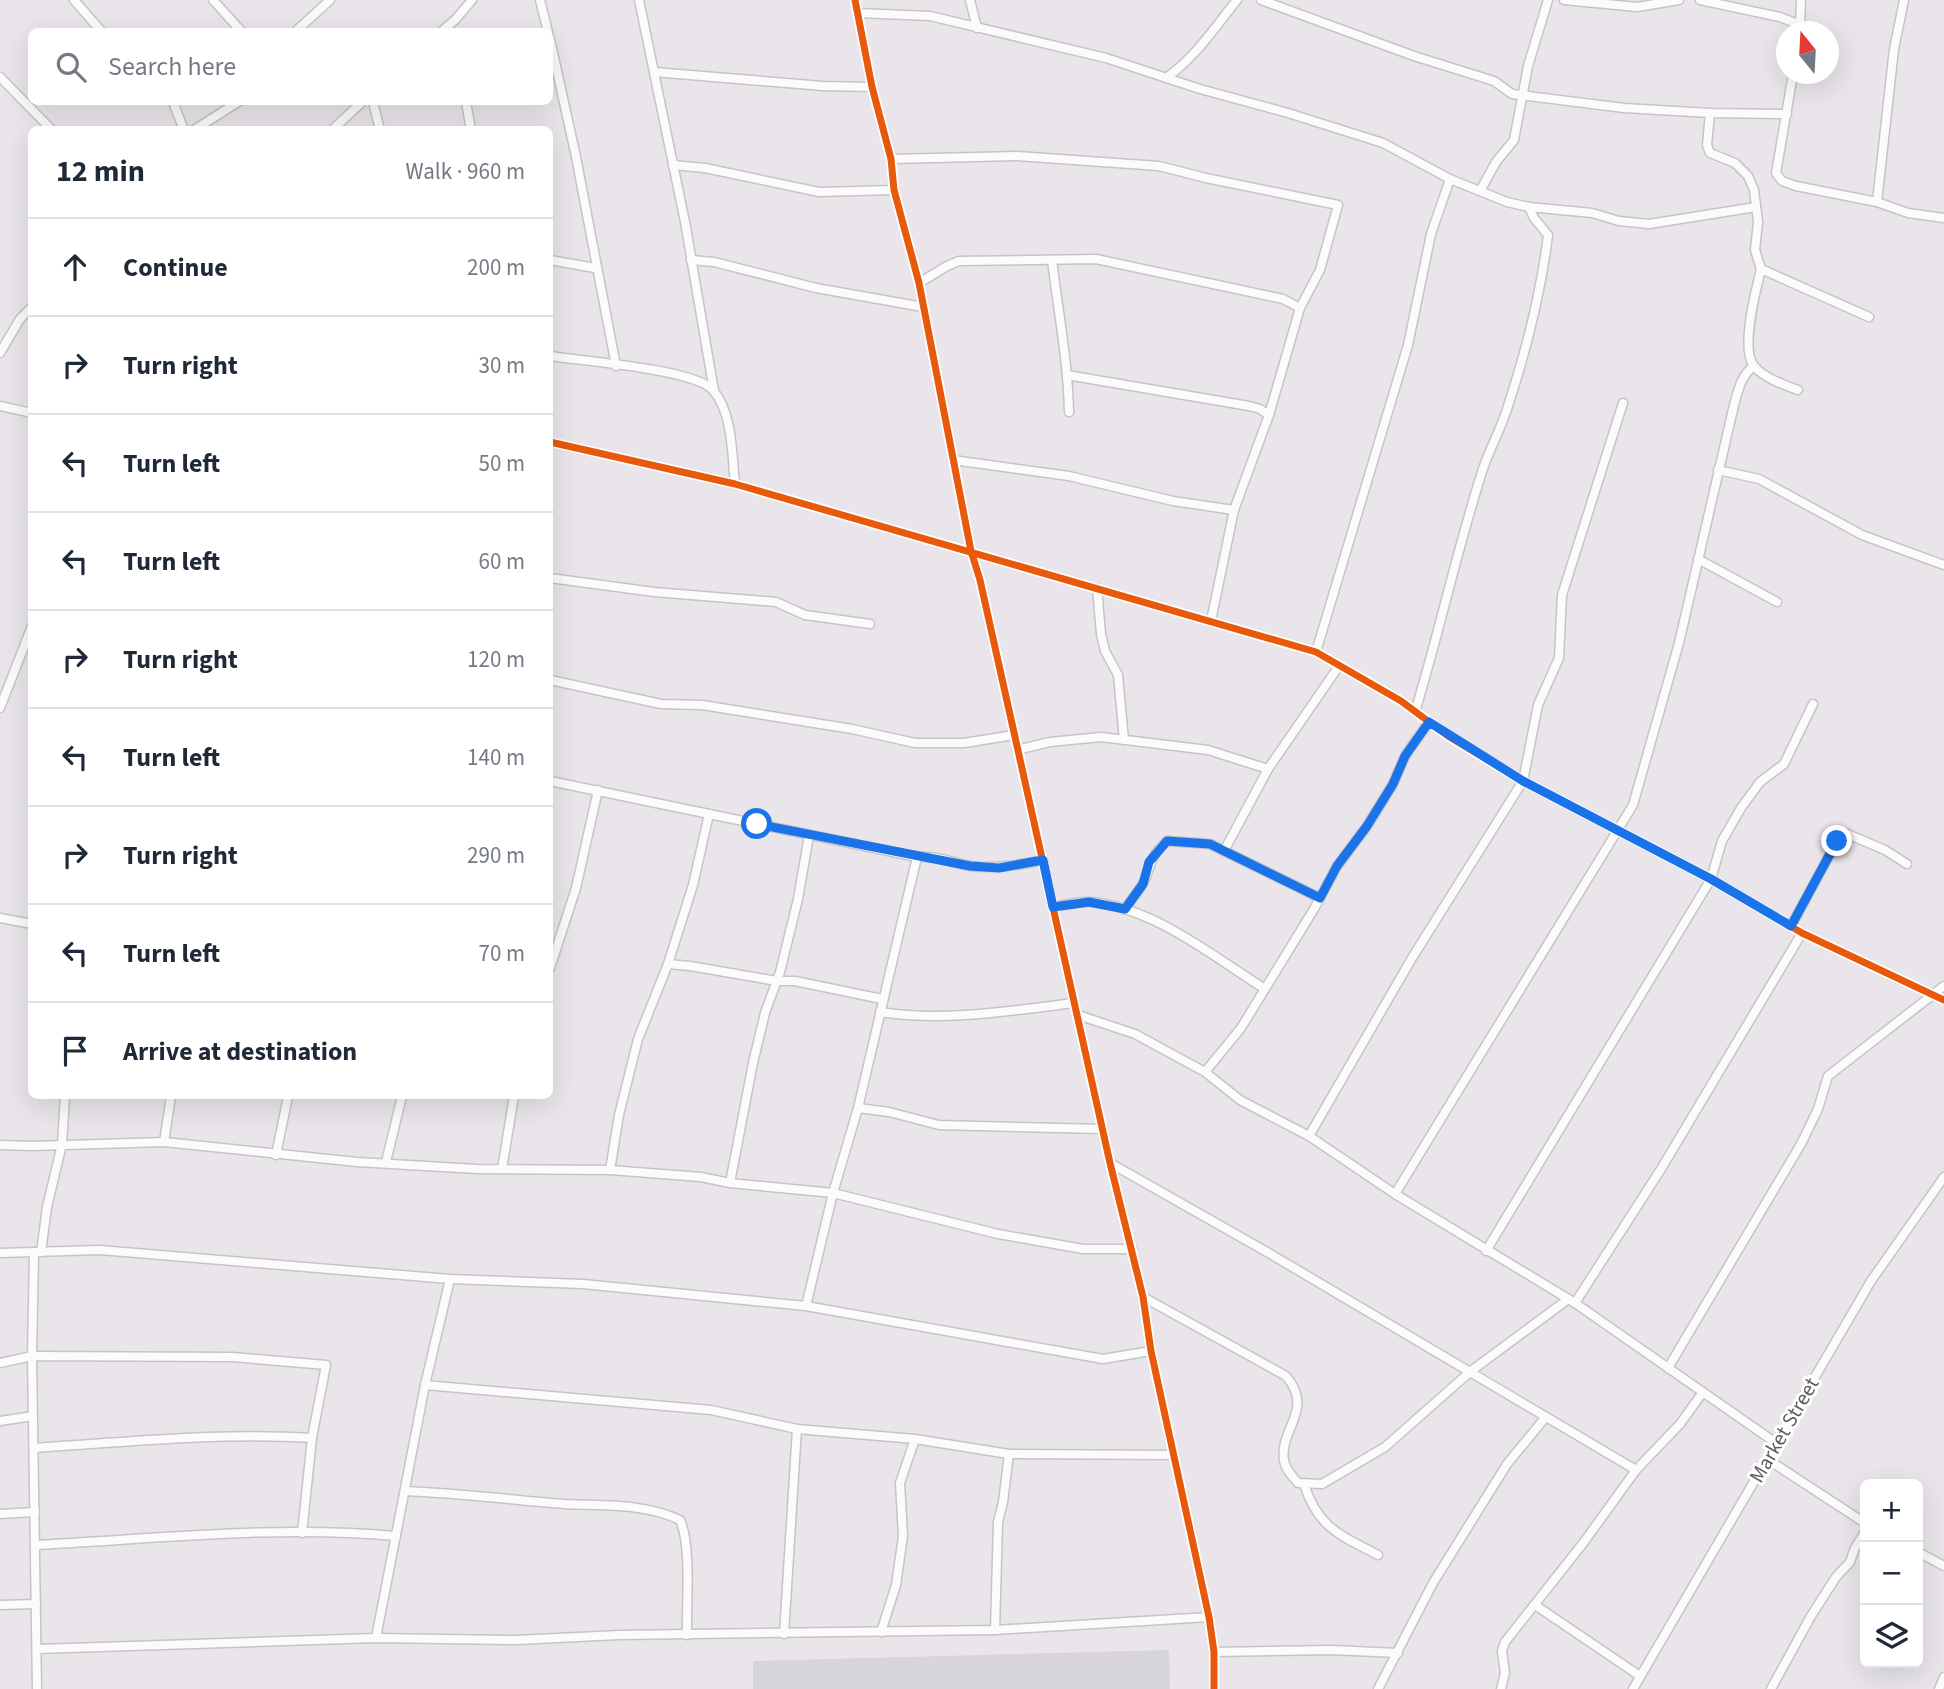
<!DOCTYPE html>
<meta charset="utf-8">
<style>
body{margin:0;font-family:"Source Sans 3",sans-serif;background:#f6f6f7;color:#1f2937}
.controls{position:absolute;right:21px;bottom:21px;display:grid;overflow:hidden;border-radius:10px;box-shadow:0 7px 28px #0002}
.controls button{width:63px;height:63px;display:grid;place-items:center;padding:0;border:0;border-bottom:2px solid #e0e1e3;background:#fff;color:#1f2937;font:35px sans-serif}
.compass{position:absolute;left:1776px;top:21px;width:63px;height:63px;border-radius:50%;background:#fff;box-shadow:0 7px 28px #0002;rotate:342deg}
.stop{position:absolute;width:21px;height:21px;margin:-16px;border:5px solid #1a73e8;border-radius:50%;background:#fff}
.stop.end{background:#1a73e8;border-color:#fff;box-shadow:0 2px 7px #0008}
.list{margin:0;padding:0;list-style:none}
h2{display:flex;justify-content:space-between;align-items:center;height:91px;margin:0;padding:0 28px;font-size:30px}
h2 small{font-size:23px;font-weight:400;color:#747a83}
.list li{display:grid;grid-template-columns:46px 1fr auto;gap:21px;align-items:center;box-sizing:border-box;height:98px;padding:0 28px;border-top:2px solid #e0e1e3}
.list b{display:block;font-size:26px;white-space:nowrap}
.list em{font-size:23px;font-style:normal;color:#747a83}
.icon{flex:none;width:38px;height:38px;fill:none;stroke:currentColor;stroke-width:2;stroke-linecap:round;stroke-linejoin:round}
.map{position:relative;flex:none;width:1944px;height:1689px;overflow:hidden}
.search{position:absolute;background:#fff;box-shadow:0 7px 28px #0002;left:28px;top:28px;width:525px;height:77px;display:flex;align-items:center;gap:18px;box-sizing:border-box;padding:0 24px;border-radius:10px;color:#747a83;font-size:26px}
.panel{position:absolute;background:#fff;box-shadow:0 7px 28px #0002;left:28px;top:126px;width:525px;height:973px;border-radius:10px}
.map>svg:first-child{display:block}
</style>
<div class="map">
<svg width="1944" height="1689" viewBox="0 0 1944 1689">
<rect width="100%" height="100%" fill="#e9e5ea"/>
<path fill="#d8d5da" d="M1169 1650 1170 1689H753V1661Z"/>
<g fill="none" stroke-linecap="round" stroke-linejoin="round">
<defs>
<g id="minor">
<path d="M74 0 102 32"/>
<path d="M213 0 242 32"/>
<path d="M540 0 548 32"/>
<path d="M639 0 685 222 714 391"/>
<path d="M855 0 872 87 891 159 894 190 919 283 971 551 980 580 1110 1163 1143 1297 1151 1351 1209 1617 1214 1652V1689"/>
<path d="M970 0 977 28"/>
<path d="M1261 0 1414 56 1494 81 1512 94 1624 108 1710 113 1787 114"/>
<path d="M1564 0 1637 7 1679 0"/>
<path d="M1700 0 1780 17 1800 25 1799 32"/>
<path d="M858 13 930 16 1106 58 1200 89 1288 113 1383 143 1450 179"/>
<path d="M1800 25 1801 0"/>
<path d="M295 32 330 0"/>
<path d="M441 32 456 19 472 0"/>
<path d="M550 39 576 157 616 366"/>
<path d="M654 72 823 86 872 87"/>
<path d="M1793 74 1776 173 1782 181 1796 186 1877 202 1908 213 1944 218"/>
<path d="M0 77 52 130"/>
<path d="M1166 78C1195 58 1215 27 1237 0"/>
<path d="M173 102 184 130"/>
<path d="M373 102 380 130"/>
<path d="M466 102 471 130"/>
<path d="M1710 113 1707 145 1710 153 1735 163 1748 176 1754 190 1758 222 1755 250 1761 269 1869 317"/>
<path d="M194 130 238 102"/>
<path d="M332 130 362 102"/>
<path d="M891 159 1017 156 1159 166 1206 178 1338 205 1320 270 1300 308 1269 415 1234 510 1211 621"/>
<path d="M673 165 705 168 819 192 894 190"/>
<path d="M1480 191 1496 162 1514 140 1528 66 1548 0"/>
<path d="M1877 202 1894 49 1904 0"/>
<path d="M550 260 595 268"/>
<path d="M691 260 714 262 816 288 923 307"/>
<path d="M1052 260C1058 310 1068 362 1069 412"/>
<path d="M1761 269C1756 290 1740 349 1754 366 1764 378 1784 385 1798 390"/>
<path d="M919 283 947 266 959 261 1096 259 1283 299 1300 308"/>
<path d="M0 353 20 319 32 307"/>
<path d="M550 356C582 361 694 369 713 390 733 413 732 456 735 484"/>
<path d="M1067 375 1249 406 1260 409 1269 415"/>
<path d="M0 406 32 413"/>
<path d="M550 442 735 484 1316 652 1401 701 1448 736 1523 781 1711 879 1802 933 1944 1000"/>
<path d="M953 460 1069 476 1173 501 1234 510"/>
<path d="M1718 470 1759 479 1862 535 1944 565"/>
<path d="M1698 559 1777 602"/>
<path d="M550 578 654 592 776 602 805 615 870 624"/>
<path d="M1097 588 1101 634 1105 651 1118 675 1124 740"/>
<path d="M1316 652 1408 345 1431 234 1450 179 1507 202 1529 207 1592 213 1619 221 1649 224 1756 207"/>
<path d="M550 680 661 704 702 705 852 729 915 743H964L1014 735"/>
<path d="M0 708 32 626"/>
<path d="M1415 712C1439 633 1456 554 1481 475 1488 451 1501 430 1508 406 1526 351 1541 292 1548 235L1534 218 1529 207"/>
<path d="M1017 750 1050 742 1101 737 1208 750 1268 769"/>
<path d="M550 781 917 857 858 1108 833 1193 806 1306"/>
<path d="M1224 851 1268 769 1339 666"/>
<path d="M917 857C936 855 953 863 971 866 996 869 1018 865 1043 860"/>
<path d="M1053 907C1065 905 1079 901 1091 902 1155 908 1212 956 1265 989"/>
<path d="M1125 909C1130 901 1137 893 1142 885 1153 865 1147 859 1167 841L1210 844 1320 898"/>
<path d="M0 918 32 924"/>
<path d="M1791 926 1837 841 1845 833 1885 850 1907 864"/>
<path d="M668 964 690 966 777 981H795L882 999"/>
<path d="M550 968 576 888 598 790"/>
<path d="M880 1012C945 1022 1009 1011 1074 1003"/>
<path d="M1078 1015 1135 1034 1205 1072 1240 1100 1309 1136 1395 1194 1575 1303 1776 1443"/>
<path d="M1205 1072 1241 1028 1314 909 1337 866 1367 826 1393 784 1405 756 1429 722"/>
<path d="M858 1108 889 1112 939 1125 1102 1129"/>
<path d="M1309 1136 1412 958 1523 781 1538 705 1559 658 1562 595 1623 403"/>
<path d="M164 1142 171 1096"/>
<path d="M0 1145 33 1146 164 1142 357 1162 477 1169 610 1170 701 1177 730 1183 833 1193 998 1234 1083 1249H1132"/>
<path d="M276 1155 288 1096"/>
<path d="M386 1162 402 1096"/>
<path d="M1110 1163 1267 1252 1636 1470"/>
<path d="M502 1169 514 1096"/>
<path d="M610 1170 619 1115 638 1039 668 964 693 885 709 814"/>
<path d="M730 1183 753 1063 765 1013 780 972 798 899 809 835"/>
<path d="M1395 1194 1633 805 1679 643 1734 405C1738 391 1741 375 1754 366"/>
<path d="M1486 1251 1711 879 1722 841 1741 808 1760 782 1784 764 1813 704"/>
<path d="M41 1252 47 1207 62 1144 65 1096"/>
<path d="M0 1253 100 1250 450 1279 583 1284 806 1306 1103 1359 1151 1351"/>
<path d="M34 1253 32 1356 37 1689"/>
<path d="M1143 1297 1286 1376C1315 1410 1279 1429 1284 1460 1285 1469 1293 1477 1298 1483L1322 1484 1385 1447 1471 1371 1567 1300"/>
<path d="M1575 1303 1661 1169 1802 933"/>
<path d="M0 1363 32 1356 232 1357 326 1365 312 1438 302 1533"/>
<path d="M1668 1368 1801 1144 1818 1109 1828 1076 1944 986"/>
<path d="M425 1385 711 1410 797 1429 915 1439 1009 1454 1174 1455"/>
<path d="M0 1421 33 1416"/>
<path d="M34 1448C127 1442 219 1432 312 1438"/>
<path d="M1767 1459 1865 1523"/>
<path d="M1304 1484C1318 1528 1340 1535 1378 1555"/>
<path d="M405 1491C458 1493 511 1500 565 1504 604 1506 644 1503 680 1520 692 1547 686 1604 687 1635"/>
<path d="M0 1514 35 1512"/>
<path d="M35 1545C155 1539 276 1525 396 1536"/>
<path d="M1918 1552 1944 1566"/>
<path d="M0 1605 36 1604"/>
<path d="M1535 1605 1640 1676"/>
<path d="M995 1630 998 1522 1003 1502 1009 1454"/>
<path d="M881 1632 896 1585 903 1536 900 1483 915 1439"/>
<path d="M784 1634 797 1429"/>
<path d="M376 1638 425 1385 450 1279"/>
<path d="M37 1649 376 1638 516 1640 619 1635 995 1630 1209 1617"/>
<path d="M1214 1652 1331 1650 1398 1653"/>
<path d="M1378 1689 1433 1583 1507 1464 1545 1418"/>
<path d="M1501 1689 1505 1673 1502 1651 1505 1642 1584 1542 1636 1470 1680 1424 1703 1392"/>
<path d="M1633 1689 1871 1281 1944 1177"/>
<path d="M1771 1689 1811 1616 1836 1577 1850 1562 1855 1548 1865 1532"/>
<path d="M1939 1689 1944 1677"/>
</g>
</defs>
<use href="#minor" stroke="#c5c5c4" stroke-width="11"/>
<use href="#minor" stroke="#fcfbfc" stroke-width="8"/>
<defs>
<g id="cycleway">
<path d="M855 0 872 87 891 159 894 190 919 283 971 551 980 580 1110 1163 1143 1297 1151 1351 1209 1617 1214 1652V1689"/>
<path d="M550 442 735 484 1316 652 1401 701 1448 736 1523 781 1711 879 1802 933 1944 1000"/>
</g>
</defs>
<use href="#cycleway" stroke="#fff" stroke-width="11"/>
<use href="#cycleway" stroke="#e8590c" stroke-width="7"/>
</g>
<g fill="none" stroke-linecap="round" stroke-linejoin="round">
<path stroke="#1a73e8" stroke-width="9" d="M757 824 970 866 999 868 1043 860 1053 907 1089 902 1125 909 1143 884 1149 862 1167 841 1210 844 1320 898 1337 866 1367 826 1393 784 1405 756 1429 722 1523 781 1711 879 1791 926 1837 841"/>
</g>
<g text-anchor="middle" stroke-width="6" stroke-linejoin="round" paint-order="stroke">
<g font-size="21" fill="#5e625a" stroke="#fff">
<text transform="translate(1784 1430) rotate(-60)" y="7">Market Street</text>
</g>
</g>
</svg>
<div class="controls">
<button>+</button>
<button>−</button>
<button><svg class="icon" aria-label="layers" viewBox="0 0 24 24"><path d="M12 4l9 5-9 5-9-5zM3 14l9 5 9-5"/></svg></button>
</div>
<svg class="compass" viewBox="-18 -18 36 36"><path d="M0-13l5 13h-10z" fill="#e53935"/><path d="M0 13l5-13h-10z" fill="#747a83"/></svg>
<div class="stop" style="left:757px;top:824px"></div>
<div class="stop end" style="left:1837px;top:841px"></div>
<div class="search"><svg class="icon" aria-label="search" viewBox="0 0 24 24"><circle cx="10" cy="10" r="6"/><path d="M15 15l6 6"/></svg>Search here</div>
<section class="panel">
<h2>12 min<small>Walk · 960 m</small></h2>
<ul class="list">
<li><svg class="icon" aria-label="ahead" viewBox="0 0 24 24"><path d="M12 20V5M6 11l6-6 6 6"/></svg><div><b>Continue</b></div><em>200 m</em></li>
<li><svg class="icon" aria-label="right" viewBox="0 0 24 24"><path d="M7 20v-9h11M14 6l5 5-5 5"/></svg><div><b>Turn right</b></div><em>30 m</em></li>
<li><svg class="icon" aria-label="left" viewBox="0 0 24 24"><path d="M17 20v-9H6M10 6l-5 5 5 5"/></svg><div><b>Turn left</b></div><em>50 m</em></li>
<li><svg class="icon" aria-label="left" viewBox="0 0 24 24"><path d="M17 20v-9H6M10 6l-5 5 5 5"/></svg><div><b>Turn left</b></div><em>60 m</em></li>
<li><svg class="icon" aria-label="right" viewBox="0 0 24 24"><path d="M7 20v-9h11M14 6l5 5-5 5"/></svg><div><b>Turn right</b></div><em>120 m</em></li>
<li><svg class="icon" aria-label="left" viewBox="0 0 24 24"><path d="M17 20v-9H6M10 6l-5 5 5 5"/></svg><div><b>Turn left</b></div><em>140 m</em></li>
<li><svg class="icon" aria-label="right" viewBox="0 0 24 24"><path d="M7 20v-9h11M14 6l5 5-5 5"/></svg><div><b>Turn right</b></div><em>290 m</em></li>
<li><svg class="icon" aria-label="left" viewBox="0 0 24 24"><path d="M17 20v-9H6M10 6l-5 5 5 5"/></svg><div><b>Turn left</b></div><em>70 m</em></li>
<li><svg class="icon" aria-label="arrive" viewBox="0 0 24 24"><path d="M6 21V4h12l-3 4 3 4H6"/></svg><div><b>Arrive at destination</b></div></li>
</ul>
</section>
</div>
